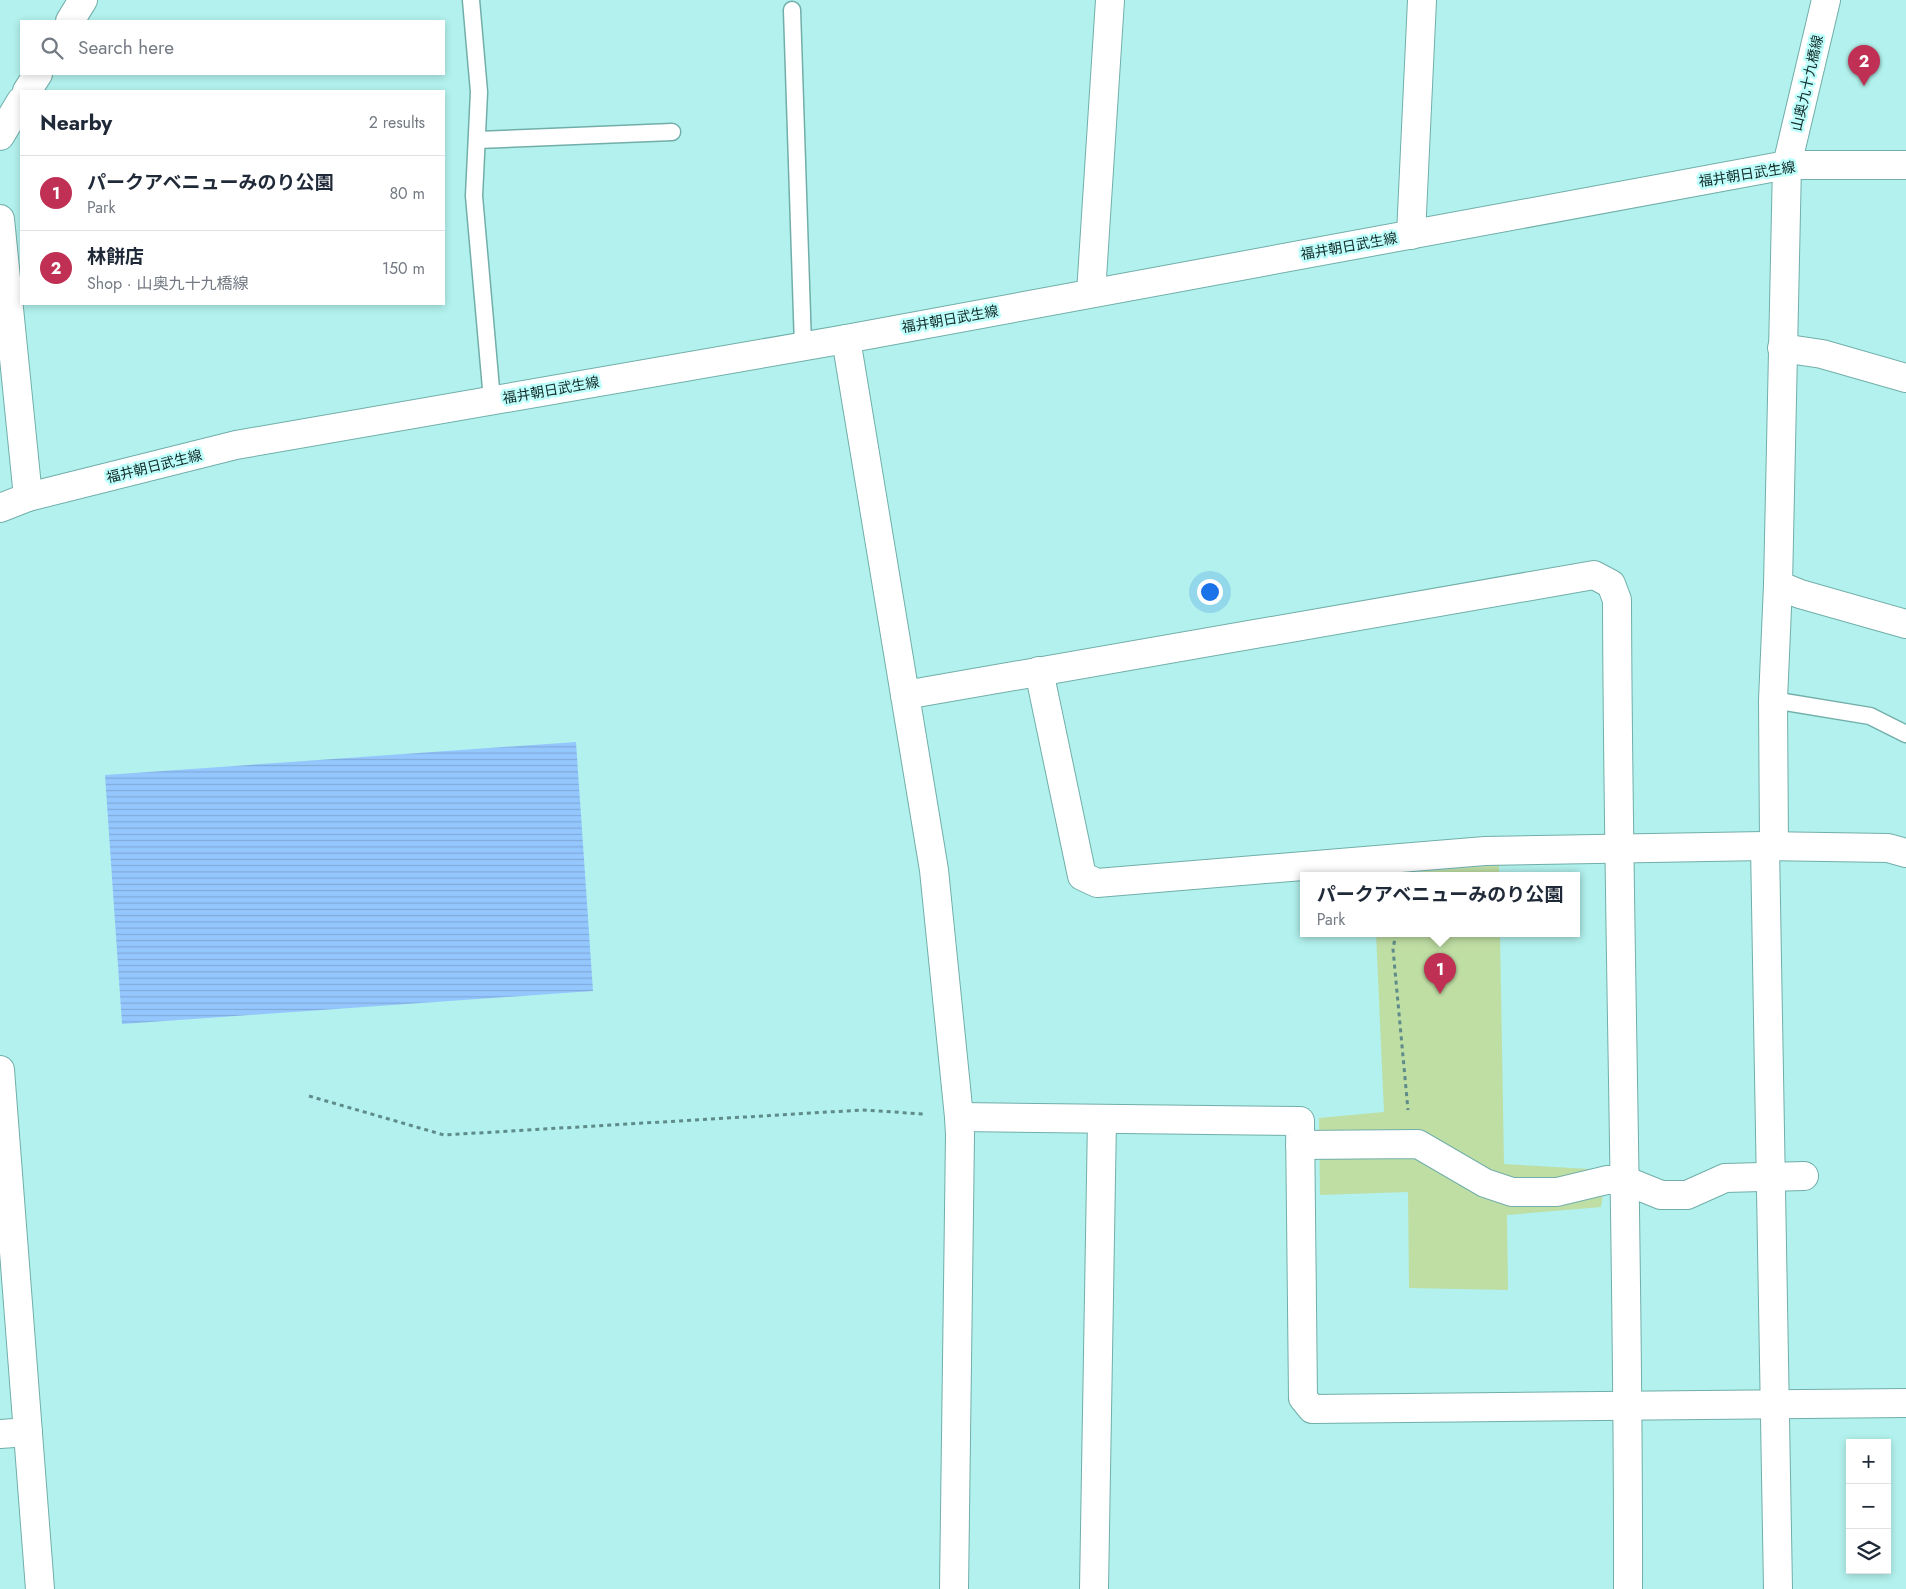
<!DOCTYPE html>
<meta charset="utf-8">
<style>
body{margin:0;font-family:Jost,"Noto Sans JP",sans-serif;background:#f2f2f3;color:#1f2937}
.controls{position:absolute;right:15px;bottom:15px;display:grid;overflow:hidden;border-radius:0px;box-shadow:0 2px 8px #0003}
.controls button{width:45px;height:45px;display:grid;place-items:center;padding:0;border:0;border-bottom:1px solid #e0e1e3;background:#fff;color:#1f2937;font:25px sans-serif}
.you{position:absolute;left:1209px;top:591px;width:18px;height:18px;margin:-12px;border:4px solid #fff;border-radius:50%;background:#1a73e8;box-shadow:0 0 0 8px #1a73e833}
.badge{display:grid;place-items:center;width:32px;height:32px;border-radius:50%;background:#c03054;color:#fff;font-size:16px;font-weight:700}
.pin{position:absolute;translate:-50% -41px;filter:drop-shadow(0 1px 2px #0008)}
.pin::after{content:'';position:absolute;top:26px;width:18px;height:15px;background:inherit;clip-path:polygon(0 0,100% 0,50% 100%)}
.popup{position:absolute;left:1300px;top:872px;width:280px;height:65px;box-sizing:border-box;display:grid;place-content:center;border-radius:0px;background:#fff;filter:drop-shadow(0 1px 4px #0005);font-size:16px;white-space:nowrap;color:#747a83}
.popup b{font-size:19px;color:#1f2937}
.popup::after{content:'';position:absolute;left:50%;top:100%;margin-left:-10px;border:10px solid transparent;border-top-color:#fff}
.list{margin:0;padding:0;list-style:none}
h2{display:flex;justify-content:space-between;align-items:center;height:65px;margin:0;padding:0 20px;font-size:21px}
h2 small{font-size:16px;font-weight:400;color:#747a83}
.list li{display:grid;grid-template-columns:32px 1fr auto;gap:15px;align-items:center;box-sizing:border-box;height:75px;padding:0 20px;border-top:1px solid #e0e1e3}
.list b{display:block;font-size:19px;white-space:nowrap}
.list p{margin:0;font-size:16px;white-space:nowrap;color:#747a83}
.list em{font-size:16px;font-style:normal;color:#747a83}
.icon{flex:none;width:28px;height:28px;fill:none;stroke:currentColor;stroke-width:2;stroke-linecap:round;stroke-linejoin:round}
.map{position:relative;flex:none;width:1906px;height:1589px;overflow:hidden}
.search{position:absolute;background:#fff;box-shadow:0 2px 8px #0003;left:20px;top:20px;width:425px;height:55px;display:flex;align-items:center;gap:12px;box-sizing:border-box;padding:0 18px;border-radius:0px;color:#747a83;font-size:19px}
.panel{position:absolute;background:#fff;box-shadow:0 2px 8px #0003;left:20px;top:90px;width:425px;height:215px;border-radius:0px}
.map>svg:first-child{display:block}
</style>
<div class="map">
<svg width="1906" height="1589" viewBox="0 0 1906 1589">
<defs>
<pattern id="water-rules" width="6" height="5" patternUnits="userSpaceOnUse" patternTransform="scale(1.25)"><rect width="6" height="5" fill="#95c7ff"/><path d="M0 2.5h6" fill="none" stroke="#7fabdb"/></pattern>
</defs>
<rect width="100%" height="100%" fill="#b2f1ed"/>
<g fill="#bfdea4">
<path d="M1499 865V875H1380Z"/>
<path d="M1376 933H1500L1504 1164 1607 1170 1601 1207 1507 1215 1508 1290 1409 1288 1408 1192 1320 1195 1319 1118 1384 1112Z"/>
</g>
<path fill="url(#water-rules)" d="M576 742 593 991 122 1024 105 775Z"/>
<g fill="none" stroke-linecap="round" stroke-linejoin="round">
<defs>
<g id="lane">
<path d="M471 0 479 92 474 196 492 400"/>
<path d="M792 10 803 346"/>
<path d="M477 140 672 132"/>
<path d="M1773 700 1870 716 1906 734"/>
</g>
<g id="street">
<path d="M70 21 83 0"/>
<path d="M27 91 38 74"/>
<path d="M0 136 21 101"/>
<path d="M1787 165 1778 585 1800 594 1906 624"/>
<path d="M0 219 28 497"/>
<path d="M1411 235 1422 0"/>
<path d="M1091 293 1110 0"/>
<path d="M1782 348 1822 354 1906 378"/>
<path d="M1039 671 1082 876 1097 883 1485 851 1765 846 1888 848 1906 853"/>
<path d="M905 695 1594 575 1611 584 1617 600C1618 930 1629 1259 1628 1589"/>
<path d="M1774 846 1773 700 1778 585"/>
<path d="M959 1117 1300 1121 1303 1398 1312 1409 1906 1403"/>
<path d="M1300 1145 1418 1144 1485 1183 1512 1192H1557L1607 1180H1624L1661 1195H1687L1725 1178 1804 1176"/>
<path d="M0 1434 28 1432"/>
<path d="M1094 1589 1102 1119"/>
</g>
<g id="secondary">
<path d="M1787 165 1826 0"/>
<path d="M846 339 934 870 959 1117 960 1135 954 1589"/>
<path d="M1765 846 1778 1589"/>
<path d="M0 1070 40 1589"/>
</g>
<path id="primary" d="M0 508 28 497 236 445 846 339 1787 165H1906"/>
</defs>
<use href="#lane" stroke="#71aeaa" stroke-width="19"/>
<use href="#street" stroke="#71aeaa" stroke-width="30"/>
<use href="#secondary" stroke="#71aeaa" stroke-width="30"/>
<use href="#primary" stroke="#71aeaa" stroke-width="30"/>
<g stroke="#5f8b88" stroke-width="3" stroke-dasharray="4 4" stroke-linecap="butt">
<path d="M1396 933 1393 949 1408 1110"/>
<path d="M309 1096 444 1135 862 1110 924 1114"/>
</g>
<use href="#lane" stroke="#fff" stroke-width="16"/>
<use href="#street" stroke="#fff" stroke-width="28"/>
<use href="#secondary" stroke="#fff" stroke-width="28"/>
<use href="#primary" stroke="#fff" stroke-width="28"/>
</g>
<g text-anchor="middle" stroke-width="5" stroke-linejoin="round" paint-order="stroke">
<g font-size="14" fill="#102a28" stroke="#bffffb">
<text transform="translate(1807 83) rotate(-77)" y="5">山奥九十九橋線</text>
<text transform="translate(1747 174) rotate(-9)" y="5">福井朝日武生線</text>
<text transform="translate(1349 246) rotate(-10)" y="5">福井朝日武生線</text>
<text transform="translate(950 319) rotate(-10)" y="5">福井朝日武生線</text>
<text transform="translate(551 390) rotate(-10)" y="5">福井朝日武生線</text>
<text transform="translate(154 466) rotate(-14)" y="5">福井朝日武生線</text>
</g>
</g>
</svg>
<div class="controls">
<button>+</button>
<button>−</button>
<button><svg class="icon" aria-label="layers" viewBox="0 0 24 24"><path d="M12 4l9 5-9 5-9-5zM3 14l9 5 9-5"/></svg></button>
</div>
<div class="you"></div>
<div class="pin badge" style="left:1440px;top:994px">1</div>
<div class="popup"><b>パークアベニューみのり公園</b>Park</div>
<div class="pin badge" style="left:1864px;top:86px">2</div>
<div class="search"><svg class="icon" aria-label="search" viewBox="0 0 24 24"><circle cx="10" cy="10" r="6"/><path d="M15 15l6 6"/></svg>Search here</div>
<section class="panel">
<h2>Nearby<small>2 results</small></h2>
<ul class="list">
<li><span class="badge">1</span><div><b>パークアベニューみのり公園</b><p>Park</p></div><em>80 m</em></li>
<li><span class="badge">2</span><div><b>林餅店</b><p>Shop · 山奥九十九橋線</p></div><em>150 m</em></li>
</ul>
</section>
</div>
